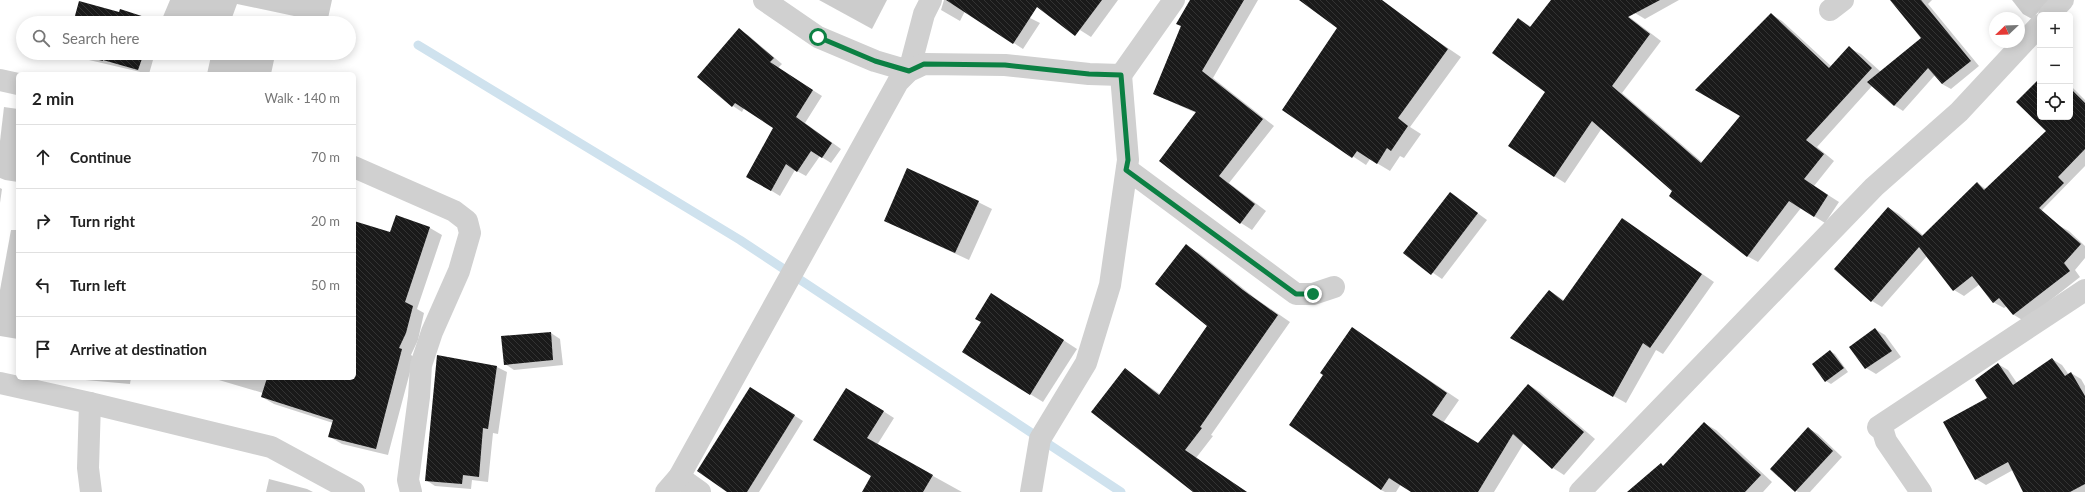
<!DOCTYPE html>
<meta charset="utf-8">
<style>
body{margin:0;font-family:Lato,sans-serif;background:#f2f2f2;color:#222}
.controls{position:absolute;right:12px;top:12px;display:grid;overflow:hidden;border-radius:6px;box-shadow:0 2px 10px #0003}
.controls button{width:36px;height:36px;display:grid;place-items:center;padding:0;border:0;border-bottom:1px solid #e0e0e0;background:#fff;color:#222;font:20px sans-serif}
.compass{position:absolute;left:1989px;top:12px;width:36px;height:36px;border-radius:50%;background:#fff;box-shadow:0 2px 10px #0003;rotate:247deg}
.stop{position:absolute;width:12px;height:12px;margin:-9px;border:3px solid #0b8043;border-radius:50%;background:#fff}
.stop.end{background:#0b8043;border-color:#fff;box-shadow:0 1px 4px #0008}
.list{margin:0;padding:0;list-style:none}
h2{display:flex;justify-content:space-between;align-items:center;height:52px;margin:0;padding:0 16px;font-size:17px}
h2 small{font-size:13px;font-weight:400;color:#767676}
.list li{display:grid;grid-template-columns:26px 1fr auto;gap:12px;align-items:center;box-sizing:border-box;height:64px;padding:0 16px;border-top:1px solid #e0e0e0}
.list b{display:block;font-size:15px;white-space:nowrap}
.list em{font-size:13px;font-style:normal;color:#767676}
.icon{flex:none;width:22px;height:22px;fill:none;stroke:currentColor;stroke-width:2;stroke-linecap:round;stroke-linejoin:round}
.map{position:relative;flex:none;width:2085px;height:492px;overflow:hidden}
.search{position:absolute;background:#fff;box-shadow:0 2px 10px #0003;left:16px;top:16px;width:340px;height:44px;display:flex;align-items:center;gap:10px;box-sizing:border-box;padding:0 14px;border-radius:22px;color:#767676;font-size:15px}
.panel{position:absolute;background:#fff;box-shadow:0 2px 10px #0003;left:16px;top:72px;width:340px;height:308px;border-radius:6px}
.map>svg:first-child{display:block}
</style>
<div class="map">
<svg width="2085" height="492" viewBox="0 0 2085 492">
<defs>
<pattern id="building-back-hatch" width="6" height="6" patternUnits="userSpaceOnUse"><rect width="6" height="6" fill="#1a1a1a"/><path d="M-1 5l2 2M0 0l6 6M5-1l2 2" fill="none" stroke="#333"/></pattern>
</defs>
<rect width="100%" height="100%" fill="#fff"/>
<g fill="#0003">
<path d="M170 0H332L327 23 237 4 230 23H74L120 13 157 23 158 18 162 19Z"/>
<path d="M819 0H887L872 29Z"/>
<path d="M944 0H994L1040 23 1023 49 965 11 960 21 941 10Z"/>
<path d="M1048 0H1118L1091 37 1080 30Z"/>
<path d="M1191 0H1258L1213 78 1274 126 1229 183 1266 211 1252 230 1241 223 1160 161 1196 113 1154 94Z"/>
<path d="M1552 0H1607L1661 41 1622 93 1702 162 1741 116 1771 14 1782 21 1832 67 1849 48 1861 54 1881 72 1923 38 1891 0H1932L1928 4 1979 66 1951 89 1942 84 1935 75 1903 111 1894 105 1872 86 1817 147 1834 161 1814 186 1839 202 1825 223 1801 208 1758 262 1747 256 1602 128 1565 183 1554 176 1546 92 1518 19 1532 27Z"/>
<path d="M1628 0H1679L1645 19 1635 13Z"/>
<path d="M2012 0H2049L2032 19 2023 14Z"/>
<path d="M1408 21 1461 57 1410 127 1421 134 1404 158 1400 156 1390 171 1370 159 1366 165 1283 110Z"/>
<path d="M739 30 748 35 782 64 778 68 822 96 805 123 841 149 831 163 820 156 806 176 795 170 780 196 747 176 775 127 744 108 742 112 733 106Z"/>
<path d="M70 53H155L149 74 76 57Z"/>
<path d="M199 53H259L274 60 271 74H207L211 56Z"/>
<path d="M2040 79V117H2070V85L2085 100V166L2002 251 2058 225 2069 231 2085 246V258L2075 270 2080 277 2024 321 2014 315 2007 306 2004 308 1993 302 1980 284 1964 296 1954 290 1927 256 1882 307 1872 301 1889 208 1899 214 1924 236 1977 183 1986 189 2048 132 2018 102Z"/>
<path d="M4 107 18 109V182L5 180 0 178V141Z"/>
<path d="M0 188 2 189 0 203Z"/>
<path d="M1450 193 1487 220 1442 279 1404 253Z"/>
<path d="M978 202 992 209 969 260 885 221Z"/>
<path d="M397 216 430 228 442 235 417 309 424 313 418 340 411 355 414 357 388 455 342 444 330 437 333 423 274 404 262 397 263 393 212 378H354V222L391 234Z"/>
<path d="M1622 219 1714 282 1663 354 1656 350 1626 403 1512 338 1550 291 1565 301Z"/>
<path d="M11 230H18V339L0 336V290Z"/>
<path d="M1186 246 1199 253 1255 298 1290 322 1211 435 1213 436 1196 458 1247 492H1195L1126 370 1160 394 1208 325Z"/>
<path d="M1005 302 1077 349 1043 402 1030 394 982 322Z"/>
<path d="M1352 328 1459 400 1443 423 1479 444 1529 385 1540 392 1595 439 1564 475 1553 468 1524 443 1494 492H1413L1401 484 1396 492H1385L1381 490 1325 375Z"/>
<path d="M1875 329 1885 335 1901 357 1876 374 1866 368Z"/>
<path d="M551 333 560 339 563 365 514 370 505 364Z"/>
<path d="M1830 351 1835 354 1848 372 1831 384 1826 381Z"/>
<path d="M2052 359 2062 365 2069 375 2071 373 2081 379 2085 386V492H2024L2013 470 1986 485 1976 479 1989 398 1998 364 2008 370 2017 383Z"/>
<path d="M497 367 507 372 498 434 493 433 488 482 472 480 471 489 435 486 426 480Z"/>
<path d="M63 378H131L130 384Z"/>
<path d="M759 393 803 421 759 492H730Z"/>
<path d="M858 395 894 418 877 445 962 492H863L872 476Z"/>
<path d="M1704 423 1716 430 1772 482 1763 492H1628L1661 465 1664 466Z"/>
<path d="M1808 428 1818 434 1842 457 1810 492H1798L1771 468Z"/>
<path d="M269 479 307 489 313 492H266Z"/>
</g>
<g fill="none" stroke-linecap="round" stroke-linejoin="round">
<path stroke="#cfe2ee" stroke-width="9" d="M418 45 740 240 1121 492"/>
</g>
<g fill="url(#building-back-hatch)">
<path d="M946 0H1102L1075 36 1037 7 1013 44Z"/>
<path d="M1190 0H1244L1202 71 1263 119 1219 176 1255 204 1240 224 1159 161 1196 112 1153 94 1181 26 1176 24Z"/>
<path d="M1299 0H1382L1448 49 1398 118 1408 126 1391 151 1387 148 1377 164 1357 151 1352 158 1282 110 1337 28Z"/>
<path d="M1551 0H1660L1628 17 1650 34 1612 86 1701 163 1740 116 1695 90 1771 13 1829 68 1849 46 1872 68 1806 140 1824 154 1804 179 1828 195 1814 217 1789 201 1747 257 1669 196 1672 191 1592 121 1554 177 1508 146 1545 92 1492 53 1518 18 1530 27Z"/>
<path d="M1890 0H1921L1971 61 1942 84 1928 68 1894 106 1867 82 1921 38Z"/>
<path d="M79 1 119 12 120 9 154 20 153 23H73Z"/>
<path d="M739 28 774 58 770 62 813 90 796 117 832 143 822 158 811 151 797 172 786 164 771 191 746 177 773 128 735 103 732 107 697 77Z"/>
<path d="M71 53H144L138 70 103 60V61Z"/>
<path d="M2040 78V117H2070V88L2085 103V149L2058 177 2064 183 2039 208 2081 244 2064 263 2070 271 2013 315 1999 298 1993 303 1972 276 1953 291 1919 247 1871 302 1834 269 1888 207 1922 236 1977 182 1984 190 2046 131 2016 102Z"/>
<path d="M907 168 979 201 955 253 884 221Z"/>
<path d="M1450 192 1478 213 1431 275 1403 253Z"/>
<path d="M396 215 430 227 405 302 413 306 406 333 399 348 402 349 376 449 328 437 333 420 261 397 267 378H354V221L390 232Z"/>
<path d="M1622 218 1702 274 1650 348 1643 343 1613 397 1510 338 1549 290 1563 301Z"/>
<path d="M1186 244 1243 290 1278 315 1200 427 1202 428 1185 450 1247 492H1193L1091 412 1125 368 1159 395 1207 326 1155 284Z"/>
<path d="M991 293 1064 340 1030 395 962 352 981 322 975 319Z"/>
<path d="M1352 327 1447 393 1432 415 1478 443 1528 384 1584 432 1552 469 1513 434 1478 492H1411L1389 478 1381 490 1289 425 1323 375 1320 373Z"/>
<path d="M1875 328 1892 351 1865 369 1849 347Z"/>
<path d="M551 332 553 360 504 365 501 336Z"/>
<path d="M1830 350 1844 368 1825 382 1812 364Z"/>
<path d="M437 355 497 366 488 429 483 428 479 477 463 475 462 484 425 481Z"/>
<path d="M2052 358 2065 376 2071 372 2085 396V484L2070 492H2023L2008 462 1975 480 1943 422 1987 398 1975 380 1998 363 2013 385Z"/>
<path d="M750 387 795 415 747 492H727L697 471Z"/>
<path d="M846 388 884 411 867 438 933 475 923 492H862L871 476 813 440Z"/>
<path d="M1704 422 1761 475 1745 492H1627L1661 463 1663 466Z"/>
<path d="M1808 427 1833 451 1795 492 1770 469Z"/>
</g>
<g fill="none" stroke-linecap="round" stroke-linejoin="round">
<g stroke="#d0d0d0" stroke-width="22">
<path d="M764 0 818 37 875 61 909 71 924 14 931 0"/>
<path d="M1830 10 1843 0"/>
<path d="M2049 15 2063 0"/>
<path d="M0 80 18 84"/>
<path d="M354 167 454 211 467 221 470 233 459 271 432 332 421 365 419 397 408 480 411 492"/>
<path d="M1127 169 1296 294H1313L1334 287"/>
<path d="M0 383 90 403 271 447 354 492"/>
<path d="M90 403 88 468 91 492"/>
<path d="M679 477 700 492"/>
<path d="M666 492 679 477 898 82 909 71 924 64 1005 65 1089 74 1121 75 1174 0"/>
<path d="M1031 492 1040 439 1086 363 1110 285 1128 160 1121 75"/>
<path d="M1580 492 1874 187 1959 112 2040 25"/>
<path d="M1921 492 1886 441 1883 431 1878 427 2085 290"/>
</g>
</g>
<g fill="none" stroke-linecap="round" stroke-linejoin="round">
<path stroke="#0b8043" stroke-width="5" d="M818 37 875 61 909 71 924 64 1005 65 1089 74 1121 75 1128 160 1126 170 1296 294H1313"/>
</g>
</svg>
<div class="controls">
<button>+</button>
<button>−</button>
<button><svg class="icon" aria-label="locate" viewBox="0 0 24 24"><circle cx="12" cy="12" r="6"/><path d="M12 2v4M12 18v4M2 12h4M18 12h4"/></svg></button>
</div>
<svg class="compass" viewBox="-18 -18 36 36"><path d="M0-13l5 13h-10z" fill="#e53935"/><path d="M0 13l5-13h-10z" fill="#767676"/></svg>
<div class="stop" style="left:818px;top:37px"></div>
<div class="stop end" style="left:1313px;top:294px"></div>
<div class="search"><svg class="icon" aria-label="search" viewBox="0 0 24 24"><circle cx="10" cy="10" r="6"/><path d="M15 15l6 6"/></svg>Search here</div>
<section class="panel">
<h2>2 min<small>Walk · 140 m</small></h2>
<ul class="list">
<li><svg class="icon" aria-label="ahead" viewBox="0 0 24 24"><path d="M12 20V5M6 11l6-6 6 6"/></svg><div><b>Continue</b></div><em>70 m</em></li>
<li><svg class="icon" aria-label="right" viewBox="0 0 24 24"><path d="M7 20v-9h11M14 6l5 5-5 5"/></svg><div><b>Turn right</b></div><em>20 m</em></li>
<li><svg class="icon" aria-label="left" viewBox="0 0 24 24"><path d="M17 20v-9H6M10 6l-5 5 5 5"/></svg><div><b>Turn left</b></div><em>50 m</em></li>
<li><svg class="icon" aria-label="arrive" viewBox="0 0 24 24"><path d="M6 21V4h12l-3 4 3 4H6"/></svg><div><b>Arrive at destination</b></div></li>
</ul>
</section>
</div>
